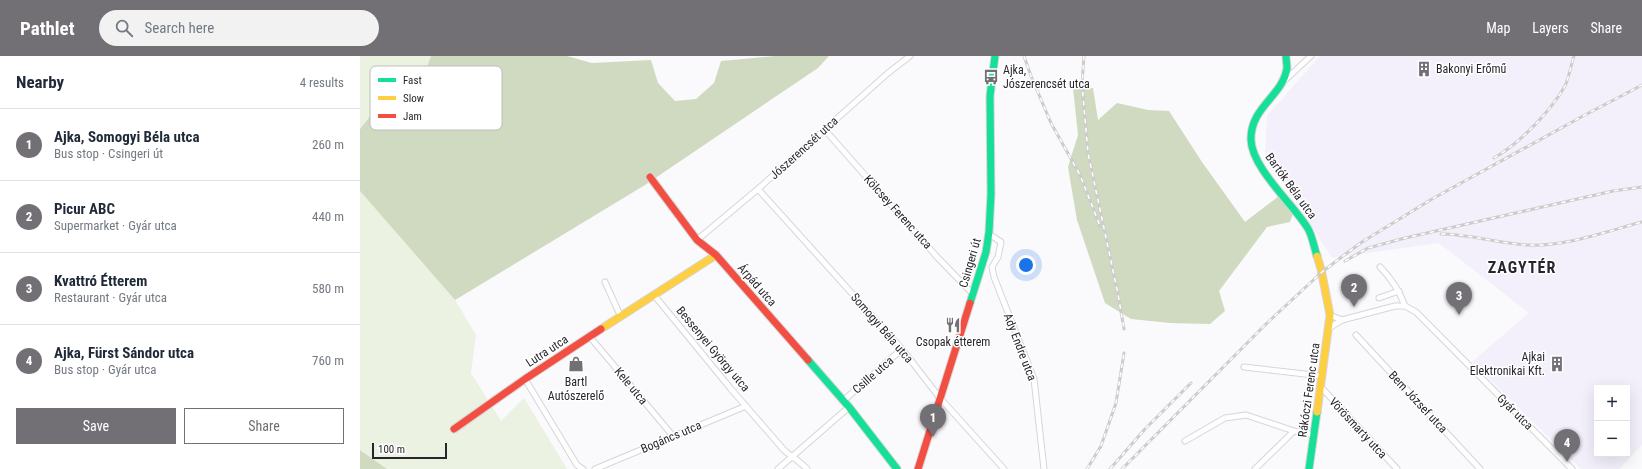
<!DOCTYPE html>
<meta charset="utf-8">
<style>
body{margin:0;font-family:"Roboto Condensed",sans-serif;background:#f2f2f3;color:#1f2937}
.controls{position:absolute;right:12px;bottom:12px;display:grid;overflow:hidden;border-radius:0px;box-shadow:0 4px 16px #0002}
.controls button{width:36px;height:36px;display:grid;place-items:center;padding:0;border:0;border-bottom:1px solid #e0e1e3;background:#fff;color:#1f2937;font:20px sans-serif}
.scale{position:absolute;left:12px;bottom:10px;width:75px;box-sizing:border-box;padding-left:4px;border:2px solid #28262d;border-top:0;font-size:11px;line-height:14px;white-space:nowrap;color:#28262d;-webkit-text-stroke:3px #fff;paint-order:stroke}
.you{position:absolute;left:666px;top:209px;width:14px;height:14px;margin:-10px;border:3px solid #fff;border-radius:50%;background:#1a73e8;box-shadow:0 0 0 6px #1a73e833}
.badge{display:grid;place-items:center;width:26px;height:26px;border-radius:50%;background:#727075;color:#fff;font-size:13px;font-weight:700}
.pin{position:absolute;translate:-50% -33px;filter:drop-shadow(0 1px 2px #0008)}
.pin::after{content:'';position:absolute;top:21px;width:14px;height:12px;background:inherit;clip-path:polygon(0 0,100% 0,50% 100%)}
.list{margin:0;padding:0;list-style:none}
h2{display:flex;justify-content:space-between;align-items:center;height:52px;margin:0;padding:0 16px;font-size:17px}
h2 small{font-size:13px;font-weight:400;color:#747a83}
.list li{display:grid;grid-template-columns:26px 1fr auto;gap:12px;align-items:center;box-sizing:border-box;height:72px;padding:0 16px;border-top:1px solid #e0e1e3}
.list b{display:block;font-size:15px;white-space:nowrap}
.list p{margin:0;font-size:13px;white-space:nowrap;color:#747a83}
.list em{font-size:13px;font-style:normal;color:#747a83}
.actions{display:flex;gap:8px;padding:12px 16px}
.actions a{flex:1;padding:9px 0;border:1px solid #727075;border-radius:0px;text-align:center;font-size:14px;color:#727075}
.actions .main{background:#727075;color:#fff}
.icon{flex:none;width:22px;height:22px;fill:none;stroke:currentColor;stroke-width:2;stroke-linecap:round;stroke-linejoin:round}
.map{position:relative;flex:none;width:1282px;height:413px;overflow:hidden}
header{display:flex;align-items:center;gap:24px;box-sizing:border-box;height:56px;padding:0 20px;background:#727075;color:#fff}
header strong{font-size:19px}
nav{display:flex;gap:22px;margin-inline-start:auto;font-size:14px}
.search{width:280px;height:36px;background:#f2f2f3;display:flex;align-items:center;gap:10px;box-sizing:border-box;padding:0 14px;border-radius:22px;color:#747a83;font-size:15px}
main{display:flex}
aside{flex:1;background:#fff}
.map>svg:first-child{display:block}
</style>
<header>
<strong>Pathlet</strong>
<div class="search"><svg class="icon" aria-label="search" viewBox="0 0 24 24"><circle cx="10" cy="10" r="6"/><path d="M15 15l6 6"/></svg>Search here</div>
<nav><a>Map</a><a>Layers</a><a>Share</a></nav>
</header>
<main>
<aside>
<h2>Nearby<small>4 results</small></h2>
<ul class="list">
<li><span class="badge">1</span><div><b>Ajka, Somogyi Béla utca</b><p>Bus stop · Csingeri út</p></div><em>260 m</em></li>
<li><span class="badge">2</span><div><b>Picur ABC</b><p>Supermarket · Gyár utca</p></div><em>440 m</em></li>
<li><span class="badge">3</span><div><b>Kvattró Étterem</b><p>Restaurant · Gyár utca</p></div><em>580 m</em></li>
<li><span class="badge">4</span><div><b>Ajka, Fürst Sándor utca</b><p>Bus stop · Gyár utca</p></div><em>760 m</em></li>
</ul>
<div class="actions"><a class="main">Save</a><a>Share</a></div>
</aside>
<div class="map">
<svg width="1282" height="413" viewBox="0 0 1282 413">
<rect width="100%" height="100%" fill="#faf9fb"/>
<path fill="#f3f0fc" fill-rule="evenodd" d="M960 0H1282V389L1259 413H1221L1112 306 1169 257 1079 187 972 202 905 98 907 60ZM1237 332H1267V398H1237Z"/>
<g fill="#ebf2e1">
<path d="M0 0H71L63 21 73 38 64 43 44 20 26 40 0 73Z"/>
<path d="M0 135 95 244 116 279 111 317 141 365 164 342 207 413H27L0 394Z"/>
</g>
<g fill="#d0dac0">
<path d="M71 0H207L232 7 291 4 298 27 315 45 336 43 354 27 361 5 415 0H469L458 12 285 129 95 244 0 135V73L26 40 44 20 64 42 73 38 63 21Z"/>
<path d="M713 32H733L738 64 757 47 788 54 809 55 842 106 885 166 919 140 933 157 930 166 907 171 859 235 865 255 850 268 810 267 771 263 745 247 717 164 708 111 718 79Z"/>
<path d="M0 394 27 413H0Z"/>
</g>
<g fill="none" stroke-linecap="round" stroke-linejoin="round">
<defs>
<g id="street">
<path d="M922 27 951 0"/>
<path d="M465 74 578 202 613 238"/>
<path d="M398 133 542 293 580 342 644 413"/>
<path d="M629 178 641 186 638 201 632 211 634 221 674 323 684 413"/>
<path d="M337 184 398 133 528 17 550 0"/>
<path d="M1020 211C1032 223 1039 234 1045 250"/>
<path d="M245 226 261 261"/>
<path d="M294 239 371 333 423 393C431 401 440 405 447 413"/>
<path d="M1019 242 1039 235"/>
<path d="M970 259 982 264 1035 250H1045L1056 256 1212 413"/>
<path d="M969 272 982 264"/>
<path d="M996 279 1120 413"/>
<path d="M230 281 313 380"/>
<path d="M884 311 962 320"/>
<path d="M165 323 217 409 223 413"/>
<path d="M960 330 1037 413"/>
<path d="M483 345 542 293"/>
<path d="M825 385 865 362 886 359 934 375"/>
<path d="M235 413 386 350"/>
<path d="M418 413 489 351"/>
<path d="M895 413 934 375 954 379"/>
</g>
<g id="fast">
<path d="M926 0C926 4 927 8 927 12 923 40 890 51 891 84 892 112 932 147 947 171 952 178 954 191 957 200"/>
<path d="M610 247 626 196 629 176 631 138 630 40 635 0"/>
<path d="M448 304 489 351 537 413"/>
<path d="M949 413 957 356"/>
</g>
<g id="slow">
<path d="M957 200 961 213 970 259 957 356"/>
<path d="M241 273 356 199"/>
</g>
<g id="jam">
<path d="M290 121 337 184 356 199 448 304"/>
<path d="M94 373 165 323 241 273"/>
<path d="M558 413 610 247"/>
</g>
</defs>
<use href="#street" stroke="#d6d5d9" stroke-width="7"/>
<use href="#fast" stroke="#d6d5d9" stroke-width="9"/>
<use href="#slow" stroke="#d6d5d9" stroke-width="9"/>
<use href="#jam" stroke="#d6d5d9" stroke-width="9"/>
<use href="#street" stroke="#fefefe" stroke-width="5"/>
<use href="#fast" stroke="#16e098" stroke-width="7"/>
<use href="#slow" stroke="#ffcf43" stroke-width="7"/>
<use href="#jam" stroke="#f24e42" stroke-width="7"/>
<defs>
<g id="rail">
<path d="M664 0 671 20 691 67 720 119 740 170"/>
<path d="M724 0 722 28 728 97 758 238 764 273"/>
<path d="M1134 102C1160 87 1190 56 1205 30 1209 21 1211 9 1214 0"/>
<path d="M1081 178C1111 178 1139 188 1169 189 1204 191 1248 175 1282 166"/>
<path d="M985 205 1008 192 1045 182 1253 135 1282 131"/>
<path d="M727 413 741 390 756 347 764 297"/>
<path d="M750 413 785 373 831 327"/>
<path d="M762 413 906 268 962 216 983 200 1002 186 1072 143 1223 60 1282 29"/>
</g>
</defs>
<use href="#rail" stroke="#ccc" stroke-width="3"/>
<use href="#rail" stroke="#fff" stroke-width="1.5" stroke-dasharray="4.5" stroke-linecap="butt"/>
</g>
<defs>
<symbol id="building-bare" viewBox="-9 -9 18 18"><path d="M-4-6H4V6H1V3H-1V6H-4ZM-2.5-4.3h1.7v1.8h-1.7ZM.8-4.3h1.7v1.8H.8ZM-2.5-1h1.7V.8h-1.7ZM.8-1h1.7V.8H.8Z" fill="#727075" stroke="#fff" stroke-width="2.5" paint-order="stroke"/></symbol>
<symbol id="bus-bare" viewBox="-9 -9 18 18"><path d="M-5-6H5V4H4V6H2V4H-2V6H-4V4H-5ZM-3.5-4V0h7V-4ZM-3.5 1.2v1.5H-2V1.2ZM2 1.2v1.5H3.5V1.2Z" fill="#727075" stroke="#fff" stroke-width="2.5" paint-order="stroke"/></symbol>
<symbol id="restaurant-bare" viewBox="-9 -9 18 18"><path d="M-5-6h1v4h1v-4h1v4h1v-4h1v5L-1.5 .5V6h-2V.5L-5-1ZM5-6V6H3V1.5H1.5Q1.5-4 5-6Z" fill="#727075" stroke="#fff" stroke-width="2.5" paint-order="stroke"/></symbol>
<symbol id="shop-bare" viewBox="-9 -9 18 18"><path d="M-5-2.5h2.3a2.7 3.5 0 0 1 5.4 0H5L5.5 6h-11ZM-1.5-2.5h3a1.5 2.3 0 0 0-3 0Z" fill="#727075" stroke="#fff" stroke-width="2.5" paint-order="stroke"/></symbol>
</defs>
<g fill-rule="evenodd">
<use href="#building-bare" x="1053" y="2" width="22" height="22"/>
<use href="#bus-bare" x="620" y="10" width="22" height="22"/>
<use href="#restaurant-bare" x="582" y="258" width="22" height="22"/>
<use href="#shop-bare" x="205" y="297" width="22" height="22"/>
<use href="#building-bare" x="1186" y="297" width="22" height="22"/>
</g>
<g text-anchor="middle" stroke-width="3" stroke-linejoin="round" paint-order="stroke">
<g font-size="12" fill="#28262d" stroke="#fff" text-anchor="start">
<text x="1076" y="17">Bakonyi Erőmű</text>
<text x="643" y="18">Ajka,<tspan x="643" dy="14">Jószerencsét utca</tspan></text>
<text x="593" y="290" text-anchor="middle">Csopak étterem</text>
<text x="1185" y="305" text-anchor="end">Ajkai<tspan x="1185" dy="14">Elektronikai Kft.</tspan></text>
<text x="216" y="330" text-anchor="middle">Bartl<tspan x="216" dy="14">Autószerelő</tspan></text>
</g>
<g font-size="12" fill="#28262d" stroke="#fff">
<text transform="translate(444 92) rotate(-42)" y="4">Jószerencsét utca</text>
<text transform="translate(931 130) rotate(54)" y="4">Bartók Béla utca</text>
<text transform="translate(538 156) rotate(48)" y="4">Kölcsey Ferenc utca</text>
<text transform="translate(610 207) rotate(-74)" y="4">Csingeri út</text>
<text transform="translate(397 229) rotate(49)" y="4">Árpád utca</text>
<text transform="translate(522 272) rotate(49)" y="4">Somogyi Béla utca</text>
<text transform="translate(660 291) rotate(69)" y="4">Ady Endre utca</text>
<text transform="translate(353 293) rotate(50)" y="4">Bessenyei György utca</text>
<text transform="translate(187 295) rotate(-33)" y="4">Lutra utca</text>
<text transform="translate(513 319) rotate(-41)" y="4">Csille utca</text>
<text transform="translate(271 330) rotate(50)" y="4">Kele utca</text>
<text transform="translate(949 334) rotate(-82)" y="4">Rákóczi Ferenc utca</text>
<text transform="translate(1058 346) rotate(47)" y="4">Bem József utca</text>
<text transform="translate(1155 356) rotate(45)" y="4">Gyár utca</text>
<text transform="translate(998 372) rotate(47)" y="4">Vörösmarty utca</text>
<text transform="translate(311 381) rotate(-23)" y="4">Bogáncs utca</text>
</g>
<g font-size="16" font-weight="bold" letter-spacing="1" fill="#28262d" stroke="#fff">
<text x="1162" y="217">ZAGYTÉR</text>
</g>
</g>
<rect x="10" y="10" width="132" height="64" rx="6" fill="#fff" stroke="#bebec0" stroke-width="1"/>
<rect x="18" y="22" width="18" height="4" fill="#16e098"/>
<rect x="18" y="40" width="18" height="4" fill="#ffcf43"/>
<rect x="18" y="58" width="18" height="4" fill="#f24e42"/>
<g font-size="11" fill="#28262d">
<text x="43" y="28">Fast</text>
<text x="43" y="46">Slow</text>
<text x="43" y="64">Jam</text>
</g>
</svg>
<div class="controls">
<button>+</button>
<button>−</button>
</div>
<div class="scale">100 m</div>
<div class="you"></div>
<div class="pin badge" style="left:573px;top:381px">1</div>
<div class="pin badge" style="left:994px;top:251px">2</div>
<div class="pin badge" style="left:1099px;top:259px">3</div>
<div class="pin badge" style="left:1207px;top:406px">4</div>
</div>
</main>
